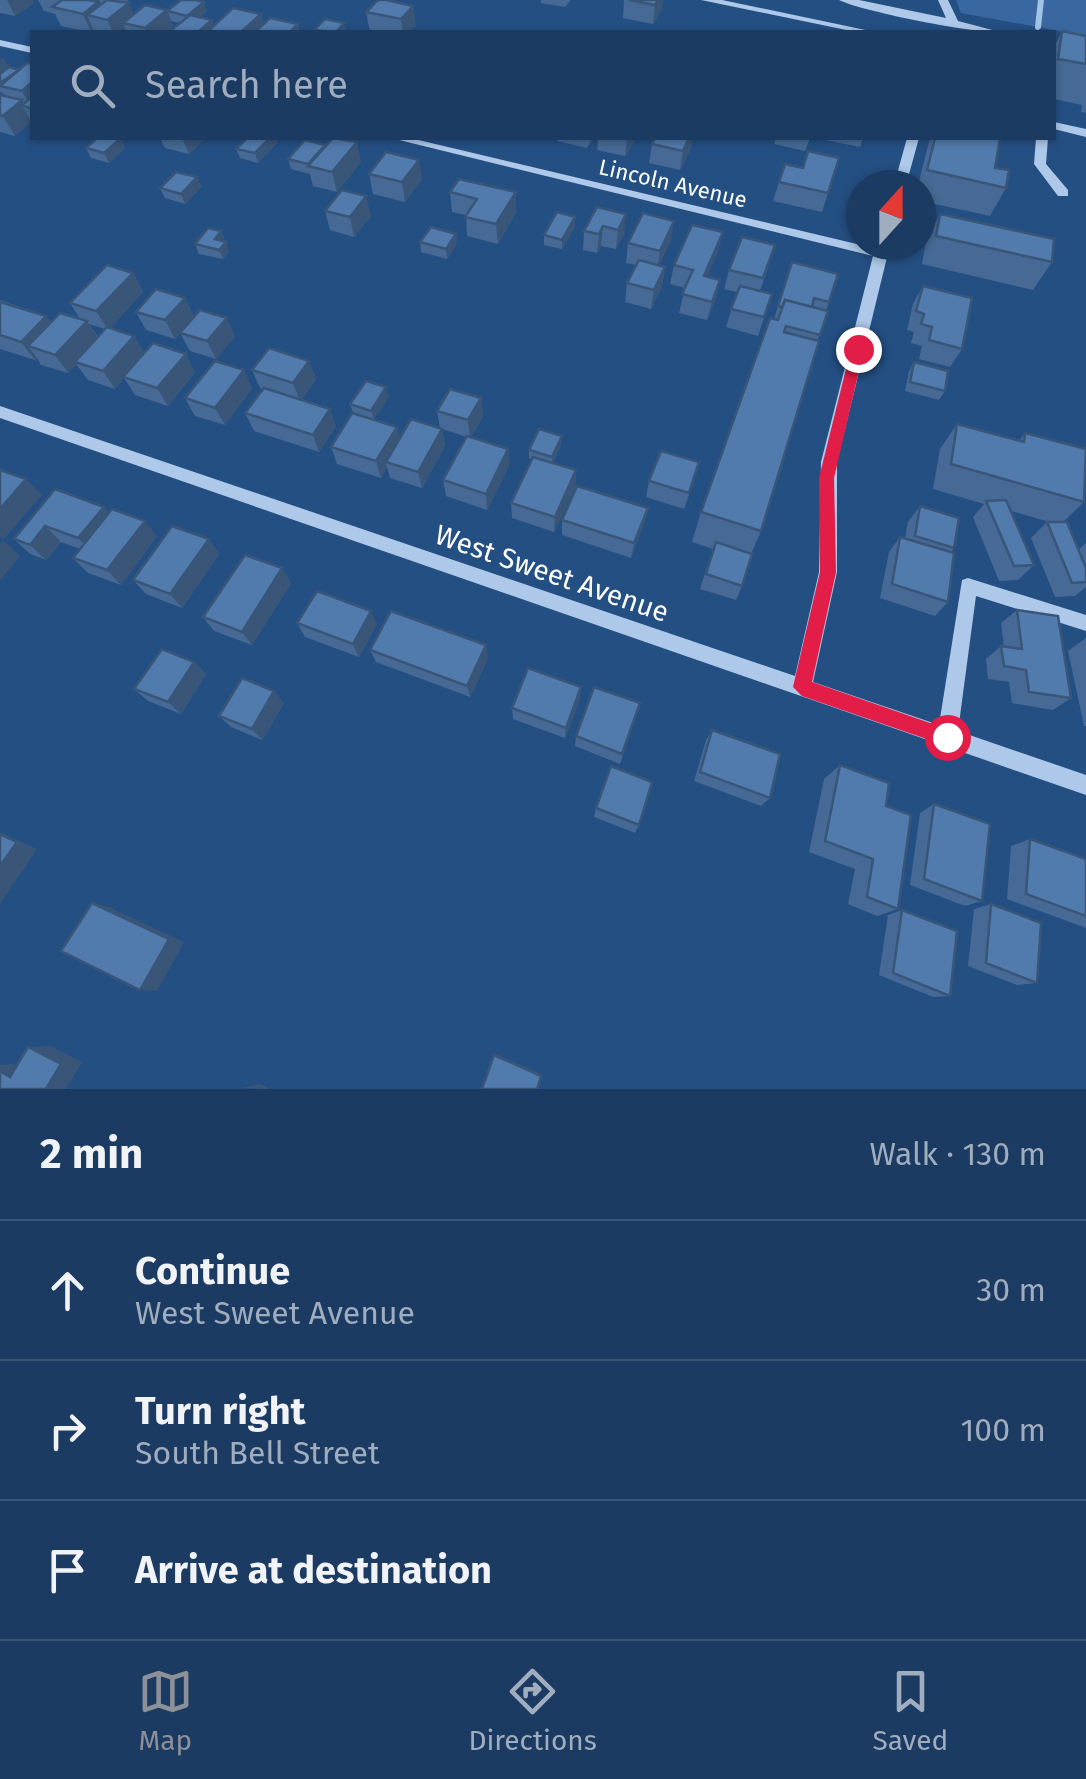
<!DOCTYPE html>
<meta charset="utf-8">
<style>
body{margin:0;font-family:"Fira Sans",sans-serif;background:#244268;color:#f1f3f6}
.compass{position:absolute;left:846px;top:170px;width:90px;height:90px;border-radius:50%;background:#1b3b62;box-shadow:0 2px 8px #0004;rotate:21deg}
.stop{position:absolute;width:30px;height:30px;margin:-22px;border:8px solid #e11d48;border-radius:50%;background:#fff}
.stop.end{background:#e11d48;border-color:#fff;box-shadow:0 2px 10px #0008}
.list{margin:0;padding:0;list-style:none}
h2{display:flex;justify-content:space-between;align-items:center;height:130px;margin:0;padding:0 40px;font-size:42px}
h2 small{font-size:32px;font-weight:400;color:#a0adbe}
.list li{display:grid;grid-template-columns:65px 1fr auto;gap:30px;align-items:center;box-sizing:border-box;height:140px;padding:0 40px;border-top:2px solid #395577}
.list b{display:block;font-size:38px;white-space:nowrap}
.list p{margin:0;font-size:32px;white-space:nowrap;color:#a0adbe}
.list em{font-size:32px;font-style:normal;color:#a0adbe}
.icon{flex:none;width:55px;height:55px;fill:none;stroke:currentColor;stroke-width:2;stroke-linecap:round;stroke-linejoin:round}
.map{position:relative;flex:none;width:1086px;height:1089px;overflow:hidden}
.search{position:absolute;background:#1b3b62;box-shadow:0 2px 8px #0004;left:30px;right:30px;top:30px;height:110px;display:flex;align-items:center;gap:25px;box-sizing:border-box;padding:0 35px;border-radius:0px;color:#a0adbe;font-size:38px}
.sheet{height:550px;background:#1b3b62}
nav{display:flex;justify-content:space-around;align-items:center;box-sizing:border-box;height:140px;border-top:2px solid #395577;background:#1b3b62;font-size:28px;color:#a0adbe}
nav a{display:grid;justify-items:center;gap:5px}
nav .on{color:#8c9099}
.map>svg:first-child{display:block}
</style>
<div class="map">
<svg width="1086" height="1089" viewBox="0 0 1086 1089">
<rect width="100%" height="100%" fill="#244f83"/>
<path fill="#3968a0" d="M956 0H1086V36L961 13Z"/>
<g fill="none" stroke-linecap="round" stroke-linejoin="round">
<path stroke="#a2c3e8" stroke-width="6" d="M1038 27 1041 0"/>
<g fill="#adc8e8" fill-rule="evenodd">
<path d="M701 0H722L875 32H856Z"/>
<path d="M839 0H859L946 18 938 0H948L958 21 1000 32C975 34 861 11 839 0Z"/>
<path d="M0 40 32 47V53L0 46Z"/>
<path d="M1054 122 1086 129V137L1054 129Z"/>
<path d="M391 138H410L861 245H890L837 462V572L813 682 939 725 962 580 968 578 1086 615V631L976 596 958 731 1086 775V795L0 418V406L795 676 819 572 821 462 873 256Z"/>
<path d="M907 138H919L906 185H894Z"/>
<path d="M1036 138H1048L1046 164 1068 190V196H1058L1034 164Z"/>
</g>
</g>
<g fill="#466a95" fill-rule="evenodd">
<path d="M0 0H32L34 3 15 16 0 13Z"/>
<path d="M38 0H98L100 6 103 4 100 3 99 0H129L126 2 134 14 167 11H207L200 17 214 25 261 14 264 24H298L300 32H127L126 31 124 32H95L94 31 89 32 61 26 55 14 44 11ZM171 21 180 23 174 29Z"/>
<path d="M378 0 416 25 409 32H370L366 12Z"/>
<path d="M541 0H571L565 7 541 3Z"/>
<path d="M624 0H663L661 11 653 24 623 18Z"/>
<path d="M1062 31 1086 36V113L1081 112 1082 105 1054 99V47Z"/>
<path d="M32 64V124L31 122 15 136 0 132V95L5 96 3 93 0 92V74Z"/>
<path d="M121 138 125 148 109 163 91 158 86 148Z"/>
<path d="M160 138H205L189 154 165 148Z"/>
<path d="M247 138H276L277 143 258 163 240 158 236 149Z"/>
<path d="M557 138H593L587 148 557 141Z"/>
<path d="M598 138H636L625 156 597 150Z"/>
<path d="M655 138H692L691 148 680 170 649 163 652 144Z"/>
<path d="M776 138H810L805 151 774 144Z"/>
<path d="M816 138H863L860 147Z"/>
<path d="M930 138H1000L995 168 1006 188 990 216 921 201V185H918Z"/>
<path d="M325 145 361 162 337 192 313 186 310 174 291 169 288 159Z"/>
<path d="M839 158 822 212 773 201 779 182 803 168Z"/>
<path d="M369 174 422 179 405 202 373 194Z"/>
<path d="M197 177 201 187 185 204 165 198 160 188Z"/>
<path d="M459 179 516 212 498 244 467 236 466 215 452 212 450 192Z"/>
<path d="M597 207 624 234 616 249 601 246 597 253 583 250 584 231Z"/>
<path d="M325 211 371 216 354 237 330 230Z"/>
<path d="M940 214 1052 262 1033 290 922 264 926 242Z"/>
<path d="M575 227 562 249 544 245V235Z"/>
<path d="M221 231 229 251 223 259 199 254 195 244Z"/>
<path d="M671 240 659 265 665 267 662 286 651 309 625 302 627 283 636 265 626 263 628 243Z"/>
<path d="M420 242 457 243 447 259 421 252Z"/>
<path d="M718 251 707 277 720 280 716 299 707 320 679 313 685 288 670 284 674 265Z"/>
<path d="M792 262 829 302 761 531 751 554 742 586 736 600 700 589 713 549 692 542 701 512 774 319Z"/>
<path d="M769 265 760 291 772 294 758 336 726 327 737 292 724 289 729 270Z"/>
<path d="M133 273 143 292 110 328 145 353 195 372 168 406 135 395 124 378 115 389 88 380 76 364 68 373 41 365 37 358 35 360 0 349V300L46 316 51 323 80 319 70 303ZM89 324 105 329 98 337Z"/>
<path d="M923 286 962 349 950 367 919 359 922 346 911 343 914 332 907 330 913 304Z"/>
<path d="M185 298 194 317 235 336 216 359 190 351 180 333 175 339 146 330 136 312Z"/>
<path d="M309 361 316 379 301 400 336 426 319 452 254 431 245 413 263 389 260 388 252 370Z"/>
<path d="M914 362 945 391 939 400 905 391 909 371Z"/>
<path d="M252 388 225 425 195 416 185 398Z"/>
<path d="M389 396 374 419 353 413 350 404Z"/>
<path d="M481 398 483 416 471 437 508 449 509 466 487 510 446 496 443 480 467 437 442 429 445 446 422 488 390 478 387 467 381 478 337 464 331 447 397 427 400 438 440 428 437 411Z"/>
<path d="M957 424 1019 441 1025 433 1084 502 1063 522 1078 550 1086 543V587L1075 596 1055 597 1031 538 1047 522H1050L1011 511 1034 565 1018 580 999 581 973 517 984 504 933 489 940 449Z"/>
<path d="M561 445 553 463 576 470 575 486 554 532 512 518 511 503 532 459 529 458V450Z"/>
<path d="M695 479 684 509 646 497 649 481Z"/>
<path d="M55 489 157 536 121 585 88 573 73 558 80 549 61 542 46 560 30 554 14 539Z"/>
<path d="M920 506 954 548 951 552 948 602 935 616 880 598 889 552 900 537 905 538 908 522Z"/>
<path d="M648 508 644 523 631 558 562 535V520Z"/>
<path d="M209 539 219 554 182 608 146 594 133 580Z"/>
<path d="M282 568 291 583 252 645 214 631 203 617Z"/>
<path d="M1017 610 1071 698 1053 710 1012 703 1009 682 988 679 986 659 1001 646H1004L1001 623Z"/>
<path d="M297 623 377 624 359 657 305 637Z"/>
<path d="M1086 638V726H1084L1068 651Z"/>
<path d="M370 650 488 658 470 697 376 662Z"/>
<path d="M194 662 206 674 181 714 148 701 134 689Z"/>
<path d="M580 699 565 738 513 719 512 708Z"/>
<path d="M284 703 262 740 231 727 219 716Z"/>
<path d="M640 703 620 764 575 746 576 736Z"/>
<path d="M712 730 770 798 761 806 694 781 706 740Z"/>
<path d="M840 765 886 806 898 909 877 916 848 904 855 869 809 852 824 779Z"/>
<path d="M934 804 982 901 965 906 910 885 920 813Z"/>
<path d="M596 808 639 825 635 833 594 817Z"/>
<path d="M1030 839 1086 859V928L1007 899 1011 846Z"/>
<path d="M991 904 1037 983 1017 985 968 966 974 909Z"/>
<path d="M902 910 950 996 933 997 879 975 888 915Z"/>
</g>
<g fill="#395679">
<path d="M7 0H32L34 3 15 16Z"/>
<path d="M88 0H98L103 14 87 15 94 31 91 32 83 14Z"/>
<path d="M658 0H663L661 11 653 24 655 5Z"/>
<path d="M204 2 207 11 190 25 187 16Z"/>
<path d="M129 3 137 22 123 23 126 31 124 32H113L107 20Z"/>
<path d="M413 6 416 25 409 32H403L401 19Z"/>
<path d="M167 10 174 29 170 32H147L145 28Z"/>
<path d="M261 14 266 32H241Z"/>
<path d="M212 20 217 32H198Z"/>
<path d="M344 23 346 32H336Z"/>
<path d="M298 24 300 32H290Z"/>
<path d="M3 57 9 67 0 74V60Z"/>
<path d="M32 82V109L22 91Z"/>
<path d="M22 100 26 107 22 105 31 122 15 136 3 116Z"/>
<path d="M121 138 125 148 109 163 104 153Z"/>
<path d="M182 138H205L189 154Z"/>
<path d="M270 138H276L277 143 258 163 255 153Z"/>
<path d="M627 138H636L625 156Z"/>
<path d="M689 138H692L691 148 680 170 683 151Z"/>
<path d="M357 142 361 162 337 192 332 172Z"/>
<path d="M419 160 422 179 405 202 402 182Z"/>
<path d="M197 177 201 187 185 204 181 194Z"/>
<path d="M516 192V212L498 244 496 224Z"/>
<path d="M366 196 371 216 354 237 350 217Z"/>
<path d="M626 214 624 234 616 249 618 230Z"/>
<path d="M575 217V227L562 249V240Z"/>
<path d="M674 221 671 240 657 270 660 251Z"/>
<path d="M603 226 601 246 597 253 599 234Z"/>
<path d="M221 231 225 241 219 249 215 239Z"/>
<path d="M723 232 718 251 700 295 704 276Z"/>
<path d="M456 234 457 243 447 259 446 249Z"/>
<path d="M226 242 229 251 223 259 219 250Z"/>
<path d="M665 267 662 286 651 309 654 290Z"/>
<path d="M133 273 143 292 108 330 96 311Z"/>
<path d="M720 280 716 299 707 320 712 302Z"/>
<path d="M185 298 194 317 175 339 165 320Z"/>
<path d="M46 316 59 335 28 346 37 358 35 360 21 342Z"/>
<path d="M227 318 235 336 216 359 207 341Z"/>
<path d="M87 321 99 340 75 362 77 364 68 373 55 355Z"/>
<path d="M134 336 145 354 115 389 103 371Z"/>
<path d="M186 354 195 372 168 406 157 388Z"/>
<path d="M309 361 316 379 300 401 293 383Z"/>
<path d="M244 370 252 388 225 425 215 408Z"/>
<path d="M386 387 389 396 374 419 371 411Z"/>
<path d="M481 398 483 416 470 438 468 420Z"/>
<path d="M330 409 336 426 319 452 313 435Z"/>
<path d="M397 427 401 444 386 462 387 467 381 478 376 461Z"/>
<path d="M442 429 445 446 422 488 418 472Z"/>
<path d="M562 436 561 445 552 465V457Z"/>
<path d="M508 449 509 466 487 510 486 494Z"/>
<path d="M576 470 575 486 554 532 555 517Z"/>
<path d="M26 479 42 495 3 540 0 537V509Z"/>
<path d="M104 507 117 523 93 554 78 538Z"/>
<path d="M648 508 644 523 631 558 634 543Z"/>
<path d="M145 521 157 536 121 585 107 570Z"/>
<path d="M45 526 61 542 46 560 30 545Z"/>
<path d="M209 539 219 554 182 608 170 594Z"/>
<path d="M3 540 20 556 0 580V544Z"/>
<path d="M282 568 291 583 252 645 242 632Z"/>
<path d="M371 611 377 624 359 657 353 644Z"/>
<path d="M486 645 488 658 470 697 467 686Z"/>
<path d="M194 662 206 674 181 714 168 702Z"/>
<path d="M581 687 580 699 565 738 566 728Z"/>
<path d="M274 691 284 703 262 740 252 729Z"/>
<path d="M0 832 37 849 0 904Z"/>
<path d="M92 903 109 907 184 942 157 991 140 990Z"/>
<path d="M50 1046 82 1062 66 1089H46L28 1047Z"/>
<path d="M496 1054 541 1074V1076L494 1055Z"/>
<path d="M13 1064 33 1075 10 1077 0 1071V1065Z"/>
<path d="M260 1084 270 1089 241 1088Z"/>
</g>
<g fill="#517bad" stroke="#395679" stroke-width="2.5">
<path d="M62 0H88L98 2 83 14 52 7Z"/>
<path d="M107 0 129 3 107 20 87 15Z"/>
<path d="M181 0H196L204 2 187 16 167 11Z"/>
<path d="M378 0H386L413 6 401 19 366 12Z"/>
<path d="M629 0H658L655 5Z"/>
<path d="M145 5 167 10 145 28 123 23Z"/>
<path d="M233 8 261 14 241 32H207Z"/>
<path d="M190 15 212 20 198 32H169Z"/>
<path d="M270 18 298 24 290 32H255Z"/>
<path d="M325 19 344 23 336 32 314 30Z"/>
<path d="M1062 31 1086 36V64L1058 59Z"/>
<path d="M27 63 32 64V82L22 91 0 86Z"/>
<path d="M9 67 19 70 0 83V74Z"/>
<path d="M0 95 22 100 3 116 0 115Z"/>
<path d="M32 97V109L22 105Z"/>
<path d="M97 138H121L104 153 86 148Z"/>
<path d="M247 138H270L255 153 236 149Z"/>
<path d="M333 138 357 142 332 172 308 166Z"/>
<path d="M655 138H689L683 151 652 144Z"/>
<path d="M935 138H1000L995 168 1009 170 1006 188 927 170Z"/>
<path d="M305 140 325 145 308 164 288 159Z"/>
<path d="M808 151 839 158 828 193 779 182 785 164 803 168Z"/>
<path d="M386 152 419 160 402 182 369 174Z"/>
<path d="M176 172 197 177 181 194 160 188Z"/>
<path d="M459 179 516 192 496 224 465 217 477 199 450 192Z"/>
<path d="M342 190 366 196 350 217 325 211Z"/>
<path d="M597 207 626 214 618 230 603 226 599 234 584 231Z"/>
<path d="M557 212 575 217 562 240 544 235Z"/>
<path d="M643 213 674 221 660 251 628 243Z"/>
<path d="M940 214 1054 239 1052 262 936 236Z"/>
<path d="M692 225 723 232 704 276 720 280 712 302 682 294 693 270 674 265Z"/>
<path d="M431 227 456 234 446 249 420 242Z"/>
<path d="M208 228 221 231 215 239 226 242 219 250 195 244Z"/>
<path d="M742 237 775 245 763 278 729 270Z"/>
<path d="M639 260 665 267 654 290 627 283Z"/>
<path d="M792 262 838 274 829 302 814 298 812 307 785 300 782 307 778 306Z"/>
<path d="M107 265 133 273 96 311 70 303Z"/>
<path d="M740 286 772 294 764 317 731 309Z"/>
<path d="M923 286 972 298 962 349 929 340 932 327 921 324 924 314 916 311Z"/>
<path d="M156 289 185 298 165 320 136 312Z"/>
<path d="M785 300 828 311 820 335 786 326 784 332 819 341 761 531 701 512 770 318 778 320Z"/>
<path d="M0 302 46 316 21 342 0 335Z"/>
<path d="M200 310 227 318 207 341 180 333Z"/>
<path d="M60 313 87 321 55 355 28 346Z"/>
<path d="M107 327 134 336 103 371 75 362Z"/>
<path d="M153 343 186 354 157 388 123 377Z"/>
<path d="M269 348 309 361 293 383 252 370Z"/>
<path d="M215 361 244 370 215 408 185 398Z"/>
<path d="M914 362 948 371 945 391 910 382Z"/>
<path d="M366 381 386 387 371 411 350 404Z"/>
<path d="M264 388 330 409 313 435 245 413Z"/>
<path d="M450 389 481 398 468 420 437 411Z"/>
<path d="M352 413 397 427 376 461 331 447Z"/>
<path d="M411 419 442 429 418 472 386 462Z"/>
<path d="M957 424 1024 442 1025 433 1086 449 1084 502 951 464Z"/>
<path d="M539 429 562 436 552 457 529 450Z"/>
<path d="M467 436 508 449 486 494 443 480Z"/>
<path d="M661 451 699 462 689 493 649 481Z"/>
<path d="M533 457 576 470 555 517 511 503Z"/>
<path d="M0 470 26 479 0 509Z"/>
<path d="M577 486 648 508 634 543 562 520Z"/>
<path d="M55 489 104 507 78 538 45 526 30 545 14 539Z"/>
<path d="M1006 500 1034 565 1014 566 986 501Z"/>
<path d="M920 506 959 518 954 548 915 536Z"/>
<path d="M112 509 145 521 107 570 73 558Z"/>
<path d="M1047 522H1067L1086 568V582L1072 583Z"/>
<path d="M172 526 209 539 170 594 133 580Z"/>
<path d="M900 537 954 553 948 602 892 584Z"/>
<path d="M716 542 752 554 742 586 706 574Z"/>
<path d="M245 555 282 568 242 632 203 617Z"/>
<path d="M317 591 371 611 353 644 297 623Z"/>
<path d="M1017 610 1058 616 1071 698 1029 692 1026 670 1004 666 1001 646 1022 649Z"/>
<path d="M391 611 486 645 467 686 370 650Z"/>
<path d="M162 649 194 662 168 702 134 689Z"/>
<path d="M528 668 581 687 566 728 512 708Z"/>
<path d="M242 678 274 691 252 729 219 716Z"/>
<path d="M594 687 640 703 622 754 576 736Z"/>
<path d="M712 730 780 754 770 798 700 772Z"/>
<path d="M840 765 889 783 886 806 911 815 898 909 867 897 873 859 825 841Z"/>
<path d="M611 766 652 782 639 825 596 808Z"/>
<path d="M934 804 990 824 982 901 924 879Z"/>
<path d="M0 834 17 842 0 866Z"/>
<path d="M1030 839 1086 859V916L1026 894Z"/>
<path d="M92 903 169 939 140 990 61 951Z"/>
<path d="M991 904 1041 923 1037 983 986 963Z"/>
<path d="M902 910 957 931 950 996 893 973Z"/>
<path d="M28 1047 61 1064 46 1089H0V1071L10 1077Z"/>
<path d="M494 1055 541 1076 537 1089H482Z"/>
</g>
<path fill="#e11d48" d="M858 344 864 349 834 478 836 572 812 682 953 731V743L947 746 802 696 793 687 820 572 819 478 851 349Z"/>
<g text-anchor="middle" stroke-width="10" stroke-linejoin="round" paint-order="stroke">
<g font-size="22" fill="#fff" stroke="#244f83">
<text transform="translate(673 183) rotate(13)" y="8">Lincoln Avenue</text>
</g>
<g font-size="28" fill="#fff" stroke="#244f83">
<text transform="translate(552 573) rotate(19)" y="10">West Sweet Avenue</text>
</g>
</g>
</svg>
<svg class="compass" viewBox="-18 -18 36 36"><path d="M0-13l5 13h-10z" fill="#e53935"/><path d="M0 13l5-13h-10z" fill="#a0adbe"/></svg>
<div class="stop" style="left:947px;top:737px"></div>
<div class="stop end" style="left:858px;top:349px"></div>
<div class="search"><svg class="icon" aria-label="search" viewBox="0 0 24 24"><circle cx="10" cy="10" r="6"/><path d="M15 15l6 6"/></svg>Search here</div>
</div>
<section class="sheet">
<h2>2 min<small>Walk · 130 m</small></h2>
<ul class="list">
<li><svg class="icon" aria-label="ahead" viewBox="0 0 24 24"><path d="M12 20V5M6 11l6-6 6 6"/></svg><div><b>Continue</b><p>West Sweet Avenue</p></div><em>30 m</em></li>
<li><svg class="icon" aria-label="right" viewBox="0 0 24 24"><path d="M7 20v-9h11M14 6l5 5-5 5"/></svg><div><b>Turn right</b><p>South Bell Street</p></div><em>100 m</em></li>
<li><svg class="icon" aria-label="arrive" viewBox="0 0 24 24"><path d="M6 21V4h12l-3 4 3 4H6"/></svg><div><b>Arrive at destination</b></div></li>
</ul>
</section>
<nav>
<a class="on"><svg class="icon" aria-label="map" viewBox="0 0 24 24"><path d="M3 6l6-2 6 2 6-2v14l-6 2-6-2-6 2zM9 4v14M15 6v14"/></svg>Map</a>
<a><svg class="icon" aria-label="directions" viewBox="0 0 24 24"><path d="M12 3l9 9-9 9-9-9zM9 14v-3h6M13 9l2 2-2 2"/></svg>Directions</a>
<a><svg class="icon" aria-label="saved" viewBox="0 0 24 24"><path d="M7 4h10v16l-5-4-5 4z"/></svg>Saved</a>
</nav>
